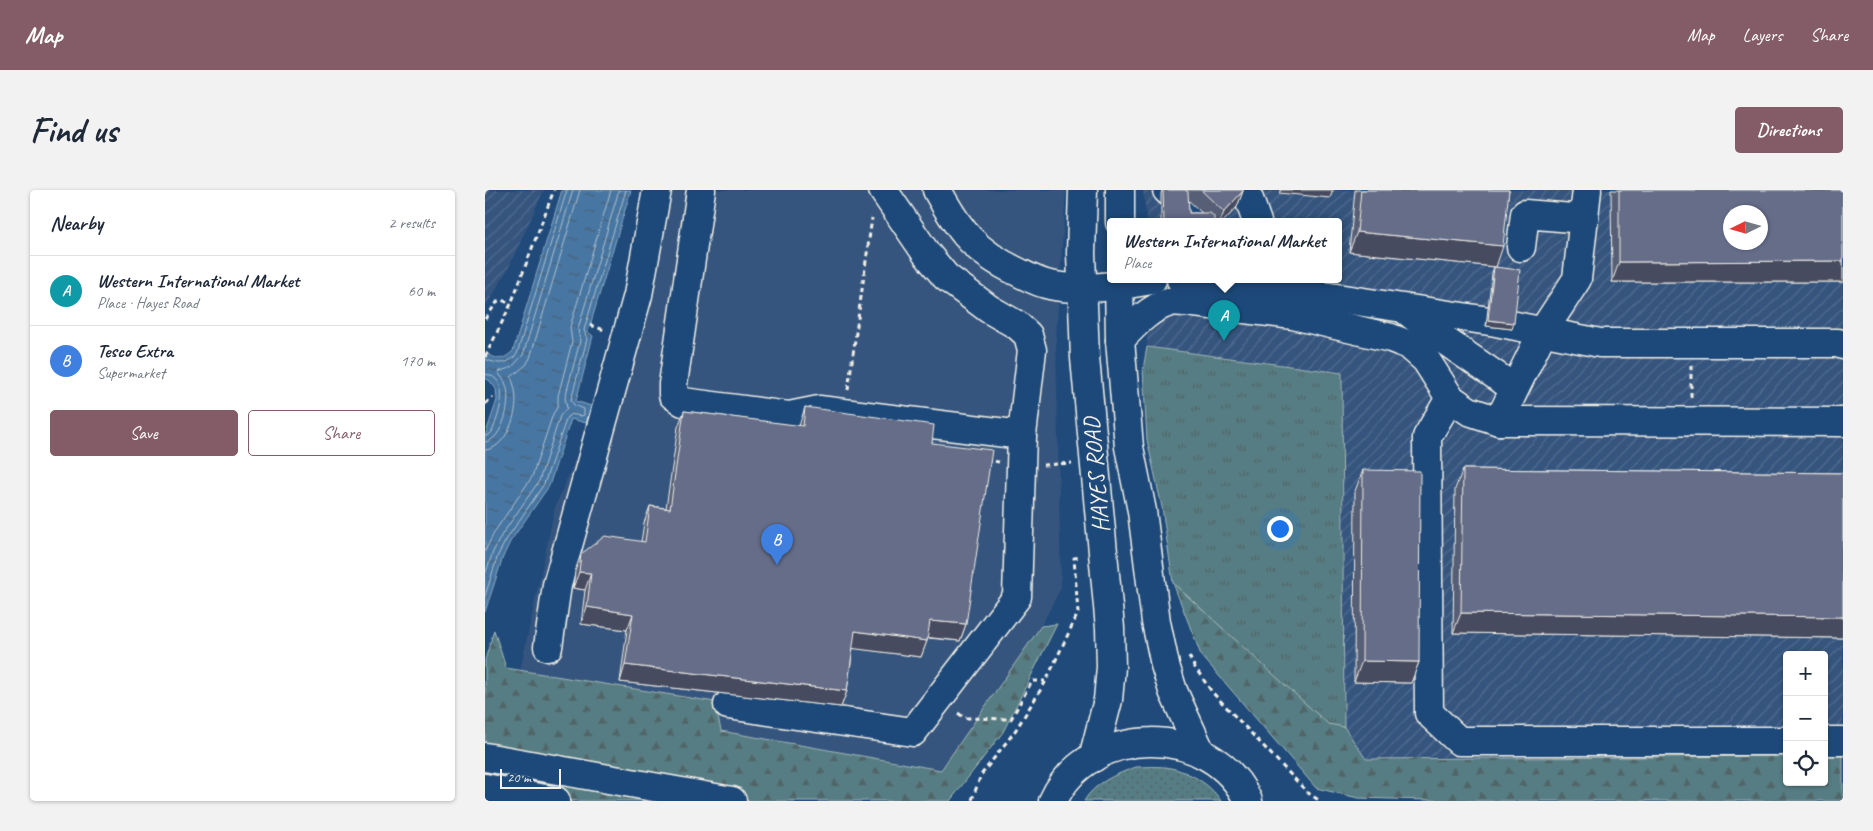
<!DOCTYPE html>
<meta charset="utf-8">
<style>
body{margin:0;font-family:Caveat,sans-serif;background:#f2f2f3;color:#1f2937}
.controls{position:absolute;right:15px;bottom:15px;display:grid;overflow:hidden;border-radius:5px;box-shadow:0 1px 4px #0004}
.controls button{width:45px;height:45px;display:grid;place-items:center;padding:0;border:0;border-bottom:1px solid #e0e1e3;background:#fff;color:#1f2937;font:25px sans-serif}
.compass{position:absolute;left:1238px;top:15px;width:45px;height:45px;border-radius:50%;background:#fff;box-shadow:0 1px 4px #0004;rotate:265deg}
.scale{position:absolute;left:15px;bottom:12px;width:61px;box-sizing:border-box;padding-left:5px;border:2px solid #f4f1e8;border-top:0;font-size:14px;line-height:18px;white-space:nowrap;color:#f4f1e8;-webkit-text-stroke:4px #1f4a7a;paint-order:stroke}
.you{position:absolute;left:794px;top:338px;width:18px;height:18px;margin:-12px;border:4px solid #fff;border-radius:50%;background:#1a73e8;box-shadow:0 0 0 8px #1a73e833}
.badge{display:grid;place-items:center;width:32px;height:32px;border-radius:50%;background:#845c67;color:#fff;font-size:16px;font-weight:700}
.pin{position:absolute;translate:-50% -41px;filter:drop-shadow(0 1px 2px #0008)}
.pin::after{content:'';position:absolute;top:26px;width:18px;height:15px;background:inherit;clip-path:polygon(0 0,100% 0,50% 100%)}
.popup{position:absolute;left:622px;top:28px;width:235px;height:65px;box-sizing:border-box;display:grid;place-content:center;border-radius:5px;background:#fff;filter:drop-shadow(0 1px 4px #0005);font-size:16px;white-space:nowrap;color:#747a83}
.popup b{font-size:19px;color:#1f2937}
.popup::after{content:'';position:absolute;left:50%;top:100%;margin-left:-10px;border:10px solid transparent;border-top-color:#fff}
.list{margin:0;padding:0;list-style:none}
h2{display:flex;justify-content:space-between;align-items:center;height:65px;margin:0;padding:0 20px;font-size:21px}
h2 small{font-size:16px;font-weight:400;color:#747a83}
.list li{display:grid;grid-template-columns:32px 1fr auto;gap:15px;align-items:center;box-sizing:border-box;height:70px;padding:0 20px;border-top:1px solid #e0e1e3}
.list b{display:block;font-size:19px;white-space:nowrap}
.list p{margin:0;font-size:16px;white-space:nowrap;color:#747a83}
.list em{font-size:16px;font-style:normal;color:#747a83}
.actions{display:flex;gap:10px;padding:15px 20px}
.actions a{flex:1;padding:11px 0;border:1px solid #845c67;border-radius:5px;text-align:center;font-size:18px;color:#845c67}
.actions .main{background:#845c67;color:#fff}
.icon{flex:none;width:28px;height:28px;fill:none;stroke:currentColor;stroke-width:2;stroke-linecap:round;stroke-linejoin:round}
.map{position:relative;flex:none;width:1358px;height:611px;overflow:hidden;border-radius:5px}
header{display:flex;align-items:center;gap:30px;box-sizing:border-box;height:70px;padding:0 25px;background:#845c67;color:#fff}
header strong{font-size:24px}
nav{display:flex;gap:28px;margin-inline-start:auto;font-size:18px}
.intro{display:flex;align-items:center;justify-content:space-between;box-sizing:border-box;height:120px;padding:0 30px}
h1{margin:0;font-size:35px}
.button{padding:12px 22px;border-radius:5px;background:#845c67;color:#fff;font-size:18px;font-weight:700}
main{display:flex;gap:30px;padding:0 30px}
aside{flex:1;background:#fff;border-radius:5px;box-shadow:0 1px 4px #0004}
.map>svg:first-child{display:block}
</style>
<header>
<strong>Map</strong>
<nav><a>Map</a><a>Layers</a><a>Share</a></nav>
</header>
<div class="intro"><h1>Find us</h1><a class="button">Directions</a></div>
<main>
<aside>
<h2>Nearby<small>2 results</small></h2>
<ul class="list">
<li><span class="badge" style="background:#0f9aa8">A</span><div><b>Western International Market</b><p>Place · Hayes Road</p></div><em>60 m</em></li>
<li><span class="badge" style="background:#3f7fe0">B</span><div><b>Tesco Extra</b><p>Supermarket</p></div><em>170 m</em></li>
</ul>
<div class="actions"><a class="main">Save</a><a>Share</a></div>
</aside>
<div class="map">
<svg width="1358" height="611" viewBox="0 0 1358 611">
<defs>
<pattern id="industrial-furrows" width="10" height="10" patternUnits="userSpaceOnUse" patternTransform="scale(1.25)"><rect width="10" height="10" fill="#34547e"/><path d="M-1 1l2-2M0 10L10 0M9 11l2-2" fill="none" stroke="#526d90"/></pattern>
<pattern id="grass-tufts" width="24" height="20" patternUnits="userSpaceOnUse" patternTransform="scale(1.25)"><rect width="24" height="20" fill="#567d83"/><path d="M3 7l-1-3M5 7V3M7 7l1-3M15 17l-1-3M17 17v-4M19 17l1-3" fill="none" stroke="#506568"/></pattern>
<pattern id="forest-firs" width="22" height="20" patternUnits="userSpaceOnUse" patternTransform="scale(1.25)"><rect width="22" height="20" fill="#567d83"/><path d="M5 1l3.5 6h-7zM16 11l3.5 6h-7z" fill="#506568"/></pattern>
<pattern id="garden-dots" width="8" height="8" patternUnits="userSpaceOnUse" patternTransform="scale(1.25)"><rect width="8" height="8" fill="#567d83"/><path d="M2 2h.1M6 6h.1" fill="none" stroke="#506568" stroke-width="1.8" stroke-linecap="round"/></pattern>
<pattern id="water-ripples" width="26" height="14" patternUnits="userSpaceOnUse" patternTransform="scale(1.25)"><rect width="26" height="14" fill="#4776a3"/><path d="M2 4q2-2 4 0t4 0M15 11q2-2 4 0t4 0" fill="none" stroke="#485f74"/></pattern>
</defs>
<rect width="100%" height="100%" fill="#1f4a7a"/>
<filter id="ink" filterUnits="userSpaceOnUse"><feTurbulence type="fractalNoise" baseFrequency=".02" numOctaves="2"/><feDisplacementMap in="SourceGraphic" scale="10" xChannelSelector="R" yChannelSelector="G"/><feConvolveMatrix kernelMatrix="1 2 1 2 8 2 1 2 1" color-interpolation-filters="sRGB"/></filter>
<g filter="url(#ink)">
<path fill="#34547e" d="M159 0H581L571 148 576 398 516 512 457 580 30 504 70 317 97 253 139 103Z"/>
<g fill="url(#industrial-furrows)" fill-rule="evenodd">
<path d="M0 0H59L23 79 0 118Z"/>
<path d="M658 0H1358V566H1339V465H1302V566L881 569 859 537 857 183 662 157 663 90H853V32H662ZM1246 22H1276V52H1246Z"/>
</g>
<path fill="url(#grass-tufts)" stroke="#a5b7b6" d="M662 157 857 183 859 537 843 535 688 393 677 317 662 250 658 179Z"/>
<g fill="url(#forest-firs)" stroke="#a5b7b6">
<path d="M688 393 843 534 859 537 881 569 1302 566V592H1339V566H1358V611H976L873 608 831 598 716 465Z"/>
<path d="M572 434 518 542 465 611H0V470L9 440 21 478 230 512 236 541 456 580 556 436Z"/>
</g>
<path fill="url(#garden-dots)" stroke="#a5b7b6" d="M651 577C660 577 670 576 679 577 700 579 725 593 736 611H599C610 592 632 584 651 577Z"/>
<path fill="url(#water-ripples)" stroke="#8ca7bf" d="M77 0H146L103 142 108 146 91 211 106 216 101 233 86 229 64 296 25 352 18 367 0 422V246L12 210 11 199 5 191 0 188V163C13 169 16 172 28 161Z"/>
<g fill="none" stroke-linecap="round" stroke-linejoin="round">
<g stroke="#afc0cc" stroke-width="1">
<path d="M0 169C14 175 22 175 32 164L82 0"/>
<path d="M0 184C28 188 13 227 7 242L4 245 0 246"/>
<path d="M0 252C18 251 27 210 21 195 20 190 15 186 13 182L27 177 38 165 88 0"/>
<path d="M0 260C20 259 31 228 31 210 31 202 29 194 26 187L41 175 45 168 95 0"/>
<path d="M0 361 10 341 47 287 68 224 73 216V206L87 152 85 137 126 0"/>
<path d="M0 385 8 362 16 346 54 291 75 226 82 218 80 208 95 151 93 139 134 0"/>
<path d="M0 406 13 365 21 350 59 294 82 227 86 224 96 226 99 225V219L89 215 86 210 102 149 99 140 141 0"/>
</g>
<defs>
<g id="minor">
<path d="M216 0 188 194V205L198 212 304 226 334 220 537 245"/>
<path d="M452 0C474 41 490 62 533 82 543 87 554 93 565 95 598 102 634 95 667 90"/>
<path d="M598 0 596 63 600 168 625 438 626 477 623 510 608 568"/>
<path d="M682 0 715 32"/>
<path d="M755 0 764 9 772 32"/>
<path d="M635 32V0"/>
<path d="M1036 57 1040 24 1099 29"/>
<path d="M634 90 635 150 644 257 657 321 671 432 680 475 688 501 716 563"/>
<path d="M696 90 812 102 1011 132 1115 153H1353L1358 155"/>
<path d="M922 121 959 150 1029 198"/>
<path d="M635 150C649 135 665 117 686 112 690 111 696 112 701 112L808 125 906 148 924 155 941 170 965 208 984 221 1014 231 1358 232"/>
<path d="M965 208 942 247 944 523 974 551H1302"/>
<path d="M1014 231 1058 141 1092 89 1102 0"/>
<path d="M63 457 72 395 153 105 172 0"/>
<path d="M243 515 428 542 532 407 537 245 547 160 543 145 532 135 504 119 461 87 441 63 398 0"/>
<path d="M1339 551H1358"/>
</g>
<g id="highway">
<path d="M0 567 247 611"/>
<path d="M0 598 71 611"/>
<path d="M568 611C603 533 728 532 763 611"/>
</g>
</defs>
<use href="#minor" stroke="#f4f1e8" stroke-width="31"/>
<use href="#highway" stroke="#f4f1e8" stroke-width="31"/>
<g stroke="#f4f1e8" stroke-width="3" stroke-dasharray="5 4" stroke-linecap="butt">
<path d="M0 129 13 111 17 110 26 114"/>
<path d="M105 135 119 140"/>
<path d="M0 167 26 114 69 0"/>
<path d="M1206 175V208"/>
<path d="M363 200 387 28"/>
<path d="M0 214 8 207"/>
<path d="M501 270 514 272"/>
<path d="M558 275 587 273"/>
<path d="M704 466 709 476 727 502 823 603 835 611"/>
<path d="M473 523 480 528 526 529 547 491H560"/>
<path d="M487 610 496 585 530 541 561 491 593 423 589 368 596 367"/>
</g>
<use href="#minor" stroke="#1f4a7a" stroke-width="28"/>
<use href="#highway" stroke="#1f4a7a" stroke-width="28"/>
</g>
<g fill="#575e76" stroke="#f4f1e8" fill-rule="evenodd">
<path d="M677 0H758V1L752 17 738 32H676V4ZM703 10 717 23H704Z"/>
<path d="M870 0H1024L1011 77 864 62Z"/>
<path d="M1126 0H1358V92H1127Z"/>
<path d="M1009 77 1027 139 1001 136 1007 83Z"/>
<path d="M320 217 447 253 481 434 475 451 443 448 436 467 368 458 362 501 356 517 135 492 142 440 96 434 100 400 88 398 90 381 96 364 156 352 159 333 165 316 181 318 193 237 199 221 314 236Z"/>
<path d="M978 279 1358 283V448L968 443 970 299Z"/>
<path d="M878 280 934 472 926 493 869 492 870 301Z"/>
</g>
<g fill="#474c60" stroke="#f4f1e8">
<path d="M0 0H3L0 6Z"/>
<path d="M796 0H848L845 8 794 3Z"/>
<path d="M758 1 752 17 738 32H735L739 22Z"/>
<path d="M872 42 1018 56 1011 77 864 62Z"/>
<path d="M1358 71V92H1127L1134 72Z"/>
<path d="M1003 130 1029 133 1027 139 1001 136Z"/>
<path d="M94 382 106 383 100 400 88 398Z"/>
<path d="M102 417 148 424 142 440 96 434Z"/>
<path d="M976 423 1358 427V448L968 443Z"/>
<path d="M445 431 481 434 475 451 439 447Z"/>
<path d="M370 441 442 451 436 467 364 458Z"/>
<path d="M877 471 934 472 926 493 869 492Z"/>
<path d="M140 475 362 501 356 517 135 492Z"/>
</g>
<g fill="#656d89" stroke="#f4f1e8" fill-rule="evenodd">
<path d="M678 0H700L703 2 704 23H725L729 26V32H679Z"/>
<path d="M716 0H758V1L739 22Z"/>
<path d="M876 0H1024L1018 56 872 42Z"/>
<path d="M1134 0H1358V71L1134 72ZM1246 22H1276V52H1246Z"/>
<path d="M1009 77 1035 80 1029 133 1003 130Z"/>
<path d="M320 217 449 235 447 253 507 260 481 434 445 431 442 451 370 441 362 501 140 475 148 424 102 417 106 383 94 382 96 364 120 346 160 352 165 316 185 319 199 221 318 236Z"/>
<path d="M978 279 1358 283V427L976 423Z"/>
<path d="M878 280 935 281 934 472 877 471Z"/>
</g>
</g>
<g text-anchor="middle" stroke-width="4.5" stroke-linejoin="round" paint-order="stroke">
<g font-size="24" fill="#f4f1e8" stroke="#1f4a7a">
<text transform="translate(611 285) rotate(-95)" y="8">HAYES ROAD</text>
</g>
</g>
</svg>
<div class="controls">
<button>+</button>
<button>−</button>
<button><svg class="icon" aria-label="locate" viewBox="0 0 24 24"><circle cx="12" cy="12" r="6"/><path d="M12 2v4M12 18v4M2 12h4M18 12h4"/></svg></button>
</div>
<svg class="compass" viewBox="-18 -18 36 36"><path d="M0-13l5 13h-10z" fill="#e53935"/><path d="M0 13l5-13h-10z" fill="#747a83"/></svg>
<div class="scale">20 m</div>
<div class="you"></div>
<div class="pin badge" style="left:739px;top:151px;background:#0f9aa8">A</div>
<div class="popup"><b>Western International Market</b>Place</div>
<div class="pin badge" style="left:292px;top:375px;background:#3f7fe0">B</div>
</div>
</main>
